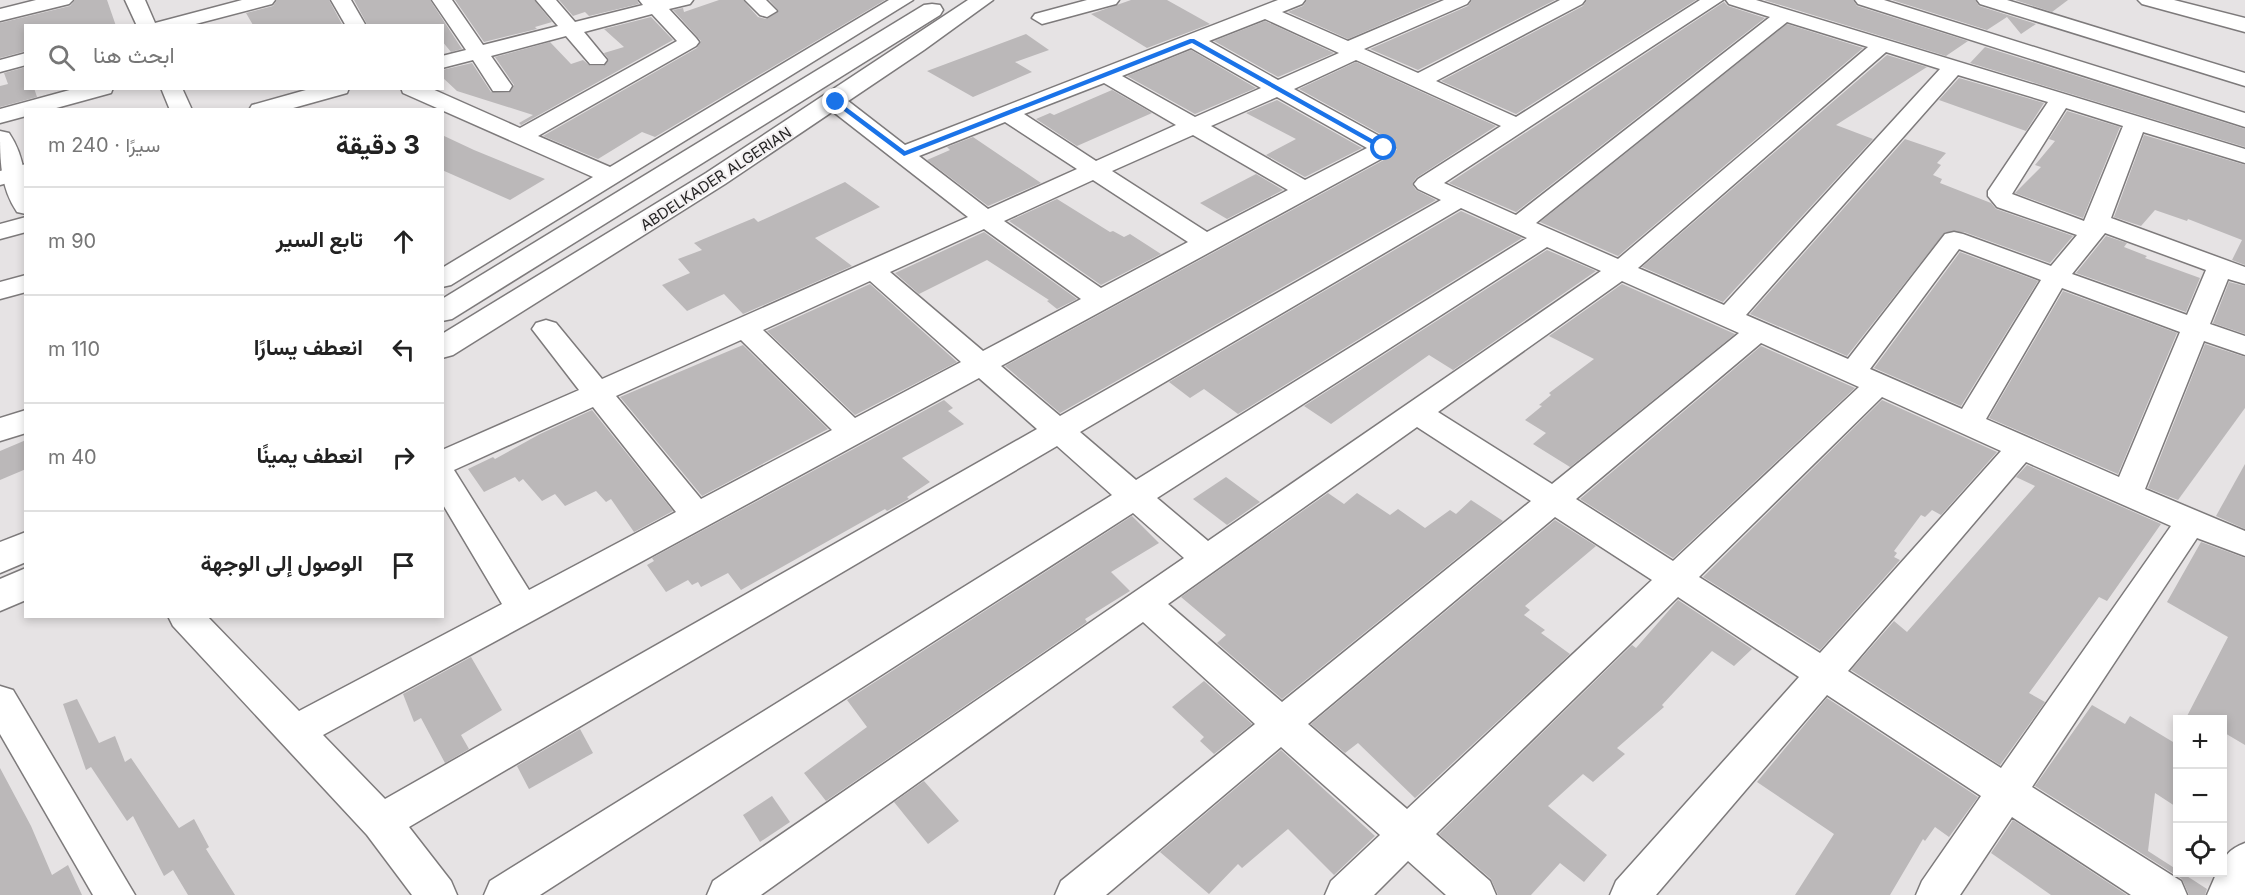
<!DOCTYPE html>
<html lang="ar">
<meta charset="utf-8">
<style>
body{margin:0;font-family:Inter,Vazirmatn,sans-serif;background:#f6f6f6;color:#222;direction:rtl}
.controls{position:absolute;right:18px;bottom:18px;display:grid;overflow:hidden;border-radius:0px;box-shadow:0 3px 9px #0003}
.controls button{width:54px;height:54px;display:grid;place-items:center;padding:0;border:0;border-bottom:2px solid #e0e0e0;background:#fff;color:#222;font:30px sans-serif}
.stop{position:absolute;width:18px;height:18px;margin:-14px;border:4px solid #1a73e8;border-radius:50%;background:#fff}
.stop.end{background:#1a73e8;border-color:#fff;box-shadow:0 2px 6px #0008}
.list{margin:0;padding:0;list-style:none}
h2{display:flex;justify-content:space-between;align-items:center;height:78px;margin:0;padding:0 24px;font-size:26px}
h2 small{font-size:20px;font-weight:400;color:#767676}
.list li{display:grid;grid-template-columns:39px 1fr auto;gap:18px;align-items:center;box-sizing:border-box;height:108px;padding:0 24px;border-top:2px solid #e0e0e0}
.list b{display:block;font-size:22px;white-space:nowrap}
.list em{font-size:20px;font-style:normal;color:#767676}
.icon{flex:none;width:33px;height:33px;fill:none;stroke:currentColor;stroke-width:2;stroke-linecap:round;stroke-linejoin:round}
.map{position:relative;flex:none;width:2245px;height:895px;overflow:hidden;direction:ltr}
.search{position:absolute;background:#fff;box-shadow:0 3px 9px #0003;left:24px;top:24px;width:420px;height:66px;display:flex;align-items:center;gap:15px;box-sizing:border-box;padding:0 21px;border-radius:0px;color:#767676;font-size:22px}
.panel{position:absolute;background:#fff;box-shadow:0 3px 9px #0003;left:24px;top:108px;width:420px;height:510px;border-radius:0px;direction:rtl}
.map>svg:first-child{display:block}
</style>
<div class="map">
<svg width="2245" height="895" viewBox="0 0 2245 895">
<rect width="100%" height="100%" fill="#e6e3e4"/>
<g fill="#bbb8b9">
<path d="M75 0H107L116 26H26V51L0 58V23L70 6Z"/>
<path d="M277 0H329L343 26 253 25 246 13 273 6Z"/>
<path d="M354 0H430L462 49 451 52 442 41V26H368Z"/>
<path d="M455 0H534L552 22 535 27 537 29 484 42Z"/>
<path d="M559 0H637L639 4 589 16 585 12 573 16Z"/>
<path d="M719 0H743L758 17 766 19 779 11 769 0H885L655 137 642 132 598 159 543 136 697 48 701 41 673 10 683 8 684 12Z"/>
<path d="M1131 0H1167L1210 24 1147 48 1091 14Z"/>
<path d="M1307 0H1438L1348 39 1288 12 1303 6Z"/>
<path d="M1472 0H1555L1418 70 1370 49 1468 6Z"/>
<path d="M1587 0H1696L1516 114 1441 81 1583 6Z"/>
<path d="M1764 0H1853L1857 6 1968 41 1946 56Z"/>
<path d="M1892 0H1975L1979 6 2036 24 2021 34 2007 17 1987 30Z"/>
<path d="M2015 0H2068L2052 12Z"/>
<path d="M1724 2 1728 6 1765 18 1516 212 1449 183Z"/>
<path d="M651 17 673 40 521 125 519 123 533 115 457 91 442 77V70L472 63 491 92 509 93 514 85 495 57 550 42 571 64 583 60 590 66H604L609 60 604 53 624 47 604 29Z"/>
<path d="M1265 21 1334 53 1278 77 1214 41Z"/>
<path d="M1787 24 1863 48 1618 256 1540 222Z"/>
<path d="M1026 34 1049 50 1015 62 1032 72 973 97 927 71Z"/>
<path d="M1985 47 2245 129V147L1970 63Z"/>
<path d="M1191 50 1256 88 1195 114 1127 76Z"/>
<path d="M1887 55 1927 67 1836 125 1873 139 1723 302 1642 267Z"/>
<path d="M1356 62 1496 126 1416 178 1412 184 1416 190 1436 200 1060 413 1005 366 1393 155 1397 149 1393 141 1299 89Z"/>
<path d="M26 67V88H34L37 97 0 107V86L8 84 4 73Z"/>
<path d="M1959 78 2044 103 2026 131 1939 100Z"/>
<path d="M1112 90 1152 113 1077 146 1036 119 1050 113 1054 115Z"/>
<path d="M1277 100 1362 148 1305 177 1266 155 1296 139 1246 113Z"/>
<path d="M2067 111 2120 127 2083 218 2015 193 2041 167 2035 165 2055 141 2049 139Z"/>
<path d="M442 135 474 150 545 179 510 200 442 170Z"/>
<path d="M2144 135 2245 165V265L2232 260 2242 240 2188 219 2187 221 2155 210 2141 226 2114 217Z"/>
<path d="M973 137 1041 183 988 206 927 160 950 150 947 147Z"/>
<path d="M1905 139 1946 153 1937 163 1941 165 1933 175 1942 179 1940 183 1991 203 1996 209 2073 236 2050 263 1964 232H1945L1847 356 1750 314Z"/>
<path d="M1256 174 1283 190 1227 219 1200 203Z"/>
<path d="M845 182 880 207 815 238 852 266 743 314 724 294 687 311 662 285 690 273 678 259 702 250 694 243 754 218 758 222Z"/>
<path d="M1057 199 1110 232 1113 231 1124 237 1130 234 1161 254 1101 285 1009 221Z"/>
<path d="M1461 211 1522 238 1238 414 1204 389 1190 398 1169 382Z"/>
<path d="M984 232 1077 299 1057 309 1047 301 1049 300 987 260 919 294 895 273Z"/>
<path d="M2106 236 2127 243 2124 247 2147 256 2145 258 2200 278 2186 312 2076 273Z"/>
<path d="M1547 250 1596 271 1453 370 1429 355 1331 424 1304 406Z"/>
<path d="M1960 252 2038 281 1961 406 1874 368Z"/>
<path d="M2229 282 2245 286V334L2213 323Z"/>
<path d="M870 284 957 362 855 415 767 331Z"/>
<path d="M1622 284 1735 334 1570 467 1533 444 1546 433 1525 420 1542 406 1539 405 1551 395 1549 393 1594 359 1549 336Z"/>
<path d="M2063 291 2177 333 2118 474 1989 418Z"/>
<path d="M2205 344 2245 357V408L2178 500 2148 488Z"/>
<path d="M743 345 828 429 702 496 620 397Z"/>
<path d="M1761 346 1855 388 1673 558 1580 499Z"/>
<path d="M944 400 953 408 948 411 964 424 902 458 930 482 907 497 909 499 887 511 885 509 741 590 728 573 701 587 698 582 692 585 688 580 666 592 647 565 654 561 652 558Z"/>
<path d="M1882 400 1997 452 1941 515 1932 510 1925 517 1921 515 1894 551 1897 553 1894 557 1900 560 1820 650 1703 577Z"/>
<path d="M592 410 673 511 634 532 611 499 606 502 596 491 565 506 555 494 542 501 523 479 519 482 515 477 484 492 468 469 493 457 495 459 540 434Z"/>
<path d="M26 440V469L0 480V451Z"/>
<path d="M2245 464V529L2216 516Z"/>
<path d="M2027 465 2161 524 2107 601 2099 597 2029 693 2045 702 2000 765 1851 670 1894 621 1907 632 2035 486 2016 477Z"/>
<path d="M1226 477 1260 502 1227 525 1193 499Z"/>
<path d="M1328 493 1344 504 1357 493 1390 515 1398 509 1425 528 1450 510 1456 514 1471 500 1503 521 1282 699 1217 643 1226 635 1181 597Z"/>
<path d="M1132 516 1159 543 1111 572 1130 591 1085 619 1087 622 826 801 804 773 867 727 847 700Z"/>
<path d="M1555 520 1596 546 1525 606 1530 610 1524 615 1545 630 1541 633 1570 654 1415 798 1358 743 1345 753 1311 724Z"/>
<path d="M2201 542 2245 558V745L2223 732V720H2185L2228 637 2167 602Z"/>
<path d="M1678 600 1752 649 1734 666 1712 651 1662 705 1664 707 1617 748 1625 754 1593 782 1583 774 1548 806 1607 855 1584 882 1560 863 1531 895H1498L1491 879 1439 834 1632 645 1636 648Z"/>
<path d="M471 657 502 710 461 735 469 749 445 763 421 718 414 722 403 694Z"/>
<path d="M1204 681 1252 724 1214 754 1200 741 1204 737 1172 707Z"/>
<path d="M1827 698 1978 797 1949 837 1935 827 1925 841 1923 839 1890 895H1795L1834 834 1757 782Z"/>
<path d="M77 699 99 743 115 736 125 762 131 758 179 828 194 819 209 847 206 849 235 895H188L173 870 164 876 133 816 127 821 91 767 86 770 63 704Z"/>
<path d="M2092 705 2125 724 2130 716 2178 745V808L2155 793 2148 851 2207 889 2205 895H2189L2182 879 2035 786Z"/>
<path d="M580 729 593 753 529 789 517 766Z"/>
<path d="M1281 750 1375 836 1334 875 1288 829 1242 868 1238 864 1209 894 1160 852Z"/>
<path d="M0 768 31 826 52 875 68 865 82 895H0Z"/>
<path d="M924 781 959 821 928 844 894 802Z"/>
<path d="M772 796 790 822 760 842 743 815Z"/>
<path d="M2013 820 2127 895H2051L1991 853Z"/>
</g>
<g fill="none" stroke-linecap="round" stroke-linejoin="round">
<defs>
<g id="minor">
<path d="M125 0H145L155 23 242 0H275L272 4 188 26H137Z"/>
<path d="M331 0H351L366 26H346Z"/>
<path d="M432 0H452L483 45 558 26 536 0H556L575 22 643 5 639 0H693L690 4 669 9 696 38 699 42 696 46 538 136 610 167 889 0H913L451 285 442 287V268L593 177 403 93 401 88H430L520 128 677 41 652 14 584 32 607 60 604 64H590L566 36 491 56 512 86 509 91H493L473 60 442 68V56L466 50Z"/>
<path d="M745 0H766L777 11 767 17 760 15Z"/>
<path d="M1087 0H1119L1116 4 1042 24 1032 18 1035 14Z"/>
<path d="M1278 0H1305L1302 4 1282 12 1348 41 1444 0H1470L1467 4 1364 49 1418 73 1560 0H1585L1582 4 1436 81 1516 117 1700 0H1723L1444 183 1516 215 1770 17 1729 4 1726 0H1756L2245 149V163L2143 132 2111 218 2245 267V284L2228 279 2210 324 2245 336V355L2204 341 2145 489 2245 531V556L2197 538 2032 787 2181 881 2187 895H2131L2012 817 1960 895H1916L1922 881 1981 796 1827 695 1656 895H1610L1616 881 1799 677 1678 597 1436 834 1490 881 1496 895H1446L1408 861 1374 895H1325L1331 881 1380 835 1281 747 1106 895H1055L1061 881 1255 724 1143 622 761 895H707L713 881 1184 558 1133 513 540 895H484L490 881 1112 495 1057 446 409 827 451 881 457 895H412L367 835 173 626 168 616H207L299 711 502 604 442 503V450L579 390 532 329 536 323 546 320 556 323 602 379 968 217 827 107 824 102 827 97H843L905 145ZM1265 19 1339 53 1278 80 1209 41ZM1787 22 1868 47 1618 259 1536 223ZM1191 48 1261 88 1195 117 1122 76ZM1886 52 1940 69 1724 305 1638 268ZM1356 60 1501 126 1418 179 1414 184 1418 189 1441 200 1060 416 1001 366 1392 153 1395 148 1392 143 1294 89ZM1958 75 2048 102 1988 191V196L1997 207 2077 235 2051 266 1963 234 1954 232 1945 234 1848 359 1746 315ZM1104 83 1176 125 1096 161 1024 114ZM1277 97 1367 148 1305 180 1211 126ZM2066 108 2123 126 2084 221 2012 194ZM1005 122 1077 169 988 209 919 156ZM1193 135 1288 190 1207 232 1112 171ZM1093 180 1188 242 1101 288 1004 221ZM1461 208 1527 238 1136 480 1080 432ZM984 229 1081 299 983 351 890 272ZM2105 233 2206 270 2187 315 2072 274ZM1547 247 1601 271 1208 541 1157 498ZM1959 249 2041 280 1962 409 1870 369ZM870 281 961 362 855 418 763 330ZM1622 281 1739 333 1552 484 1438 412ZM2062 288 2180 332 2119 477 1986 419ZM741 340 832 430 701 499 616 396ZM1761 343 1859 387 1673 561 1576 499ZM979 378 1037 429 385 799 323 735ZM1882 397 2001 451 1820 653 1699 577ZM593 407 676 512 529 590 454 470ZM1417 427 1531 501 1282 702 1168 604ZM2026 462 2171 526 2001 768 1848 671ZM1555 517 1652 580 1407 809 1308 724Z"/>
<path d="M1855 0H1884L2245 113V127L1858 4Z"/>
<path d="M1977 0H2007L2245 73V86L1980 4Z"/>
<path d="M26 53V65L0 72V60Z"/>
<path d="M77 88H113L111 93 49 110H26V116L0 123V109Z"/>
<path d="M161 88H182L192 110H170Z"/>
<path d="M313 88H349L347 93 286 110H249L252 105Z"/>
<path d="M26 164V178L0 185V171Z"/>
<path d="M26 217V232L0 239V224Z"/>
<path d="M26 275V292L0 299V282Z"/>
<path d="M0 686 13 690 135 895H93L0 734Z"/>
<path d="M2245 843V895H2207L2217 872H2222C2222 856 2230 849 2245 843Z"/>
</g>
<g id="tertiary">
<path d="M36 0H73L69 4 0 21V9Z"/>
<path d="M2138 0H2174L2245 18V32L2142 4Z"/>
<path d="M0 131 9 133C26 158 26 185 26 214L17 212C0 187 0 159 0 131Z"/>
<path d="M26 410V433L0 441V418Z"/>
</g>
<g id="trunk">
<path d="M968 0H993L924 50 725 184 453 355 442 358V334L706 173Z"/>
<path d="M932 4 940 5 943 10 940 15 452 319 442 321V299L924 5Z"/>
<path d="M26 532V562L0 573V542Z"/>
<path d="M26 568V600L0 611V579Z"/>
</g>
</defs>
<use href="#minor" stroke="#7d7a7b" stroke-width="3"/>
<use href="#tertiary" stroke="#7d7a7b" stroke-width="3"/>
<use href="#trunk" stroke="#7d7a7b" stroke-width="3"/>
<use href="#minor" fill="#fff" fill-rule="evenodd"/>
<use href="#tertiary" fill="#fff" fill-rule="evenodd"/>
<use href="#trunk" fill="#fff" fill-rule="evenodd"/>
</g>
<path fill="#1a73e8" d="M1190 39H1194L1388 148 1381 149 1192 43 904 156 832 102 838 101 905 151Z"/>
<g text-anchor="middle" stroke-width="4.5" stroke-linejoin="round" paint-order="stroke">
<g font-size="15" fill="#252424" stroke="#f3f0f1">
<text transform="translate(716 179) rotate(-33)" y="5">ABDELKADER ALGERIAN</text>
</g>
</g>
</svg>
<div class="controls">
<button>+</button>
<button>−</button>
<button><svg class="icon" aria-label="locate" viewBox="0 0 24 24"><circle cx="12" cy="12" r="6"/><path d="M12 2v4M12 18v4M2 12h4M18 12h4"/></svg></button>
</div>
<div class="stop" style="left:1384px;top:148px"></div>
<div class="stop end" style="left:836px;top:102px"></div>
<div class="search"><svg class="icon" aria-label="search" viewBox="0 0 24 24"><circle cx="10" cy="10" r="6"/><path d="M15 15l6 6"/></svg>ابحث هنا</div>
<section class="panel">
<h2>3 دقيقة<small>سيرًا · 240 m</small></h2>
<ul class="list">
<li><svg class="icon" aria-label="ahead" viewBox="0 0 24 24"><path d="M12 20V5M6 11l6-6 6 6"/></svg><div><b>تابع السير</b></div><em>90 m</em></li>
<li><svg class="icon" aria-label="left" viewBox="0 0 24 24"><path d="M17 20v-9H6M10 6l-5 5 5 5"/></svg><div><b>انعطف يسارًا</b></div><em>110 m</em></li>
<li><svg class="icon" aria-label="right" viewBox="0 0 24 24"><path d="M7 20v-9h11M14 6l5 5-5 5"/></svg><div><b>انعطف يمينًا</b></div><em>40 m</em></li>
<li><svg class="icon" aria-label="arrive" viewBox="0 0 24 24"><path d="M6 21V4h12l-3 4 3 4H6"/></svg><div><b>الوصول إلى الوجهة</b></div></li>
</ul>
</section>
</div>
